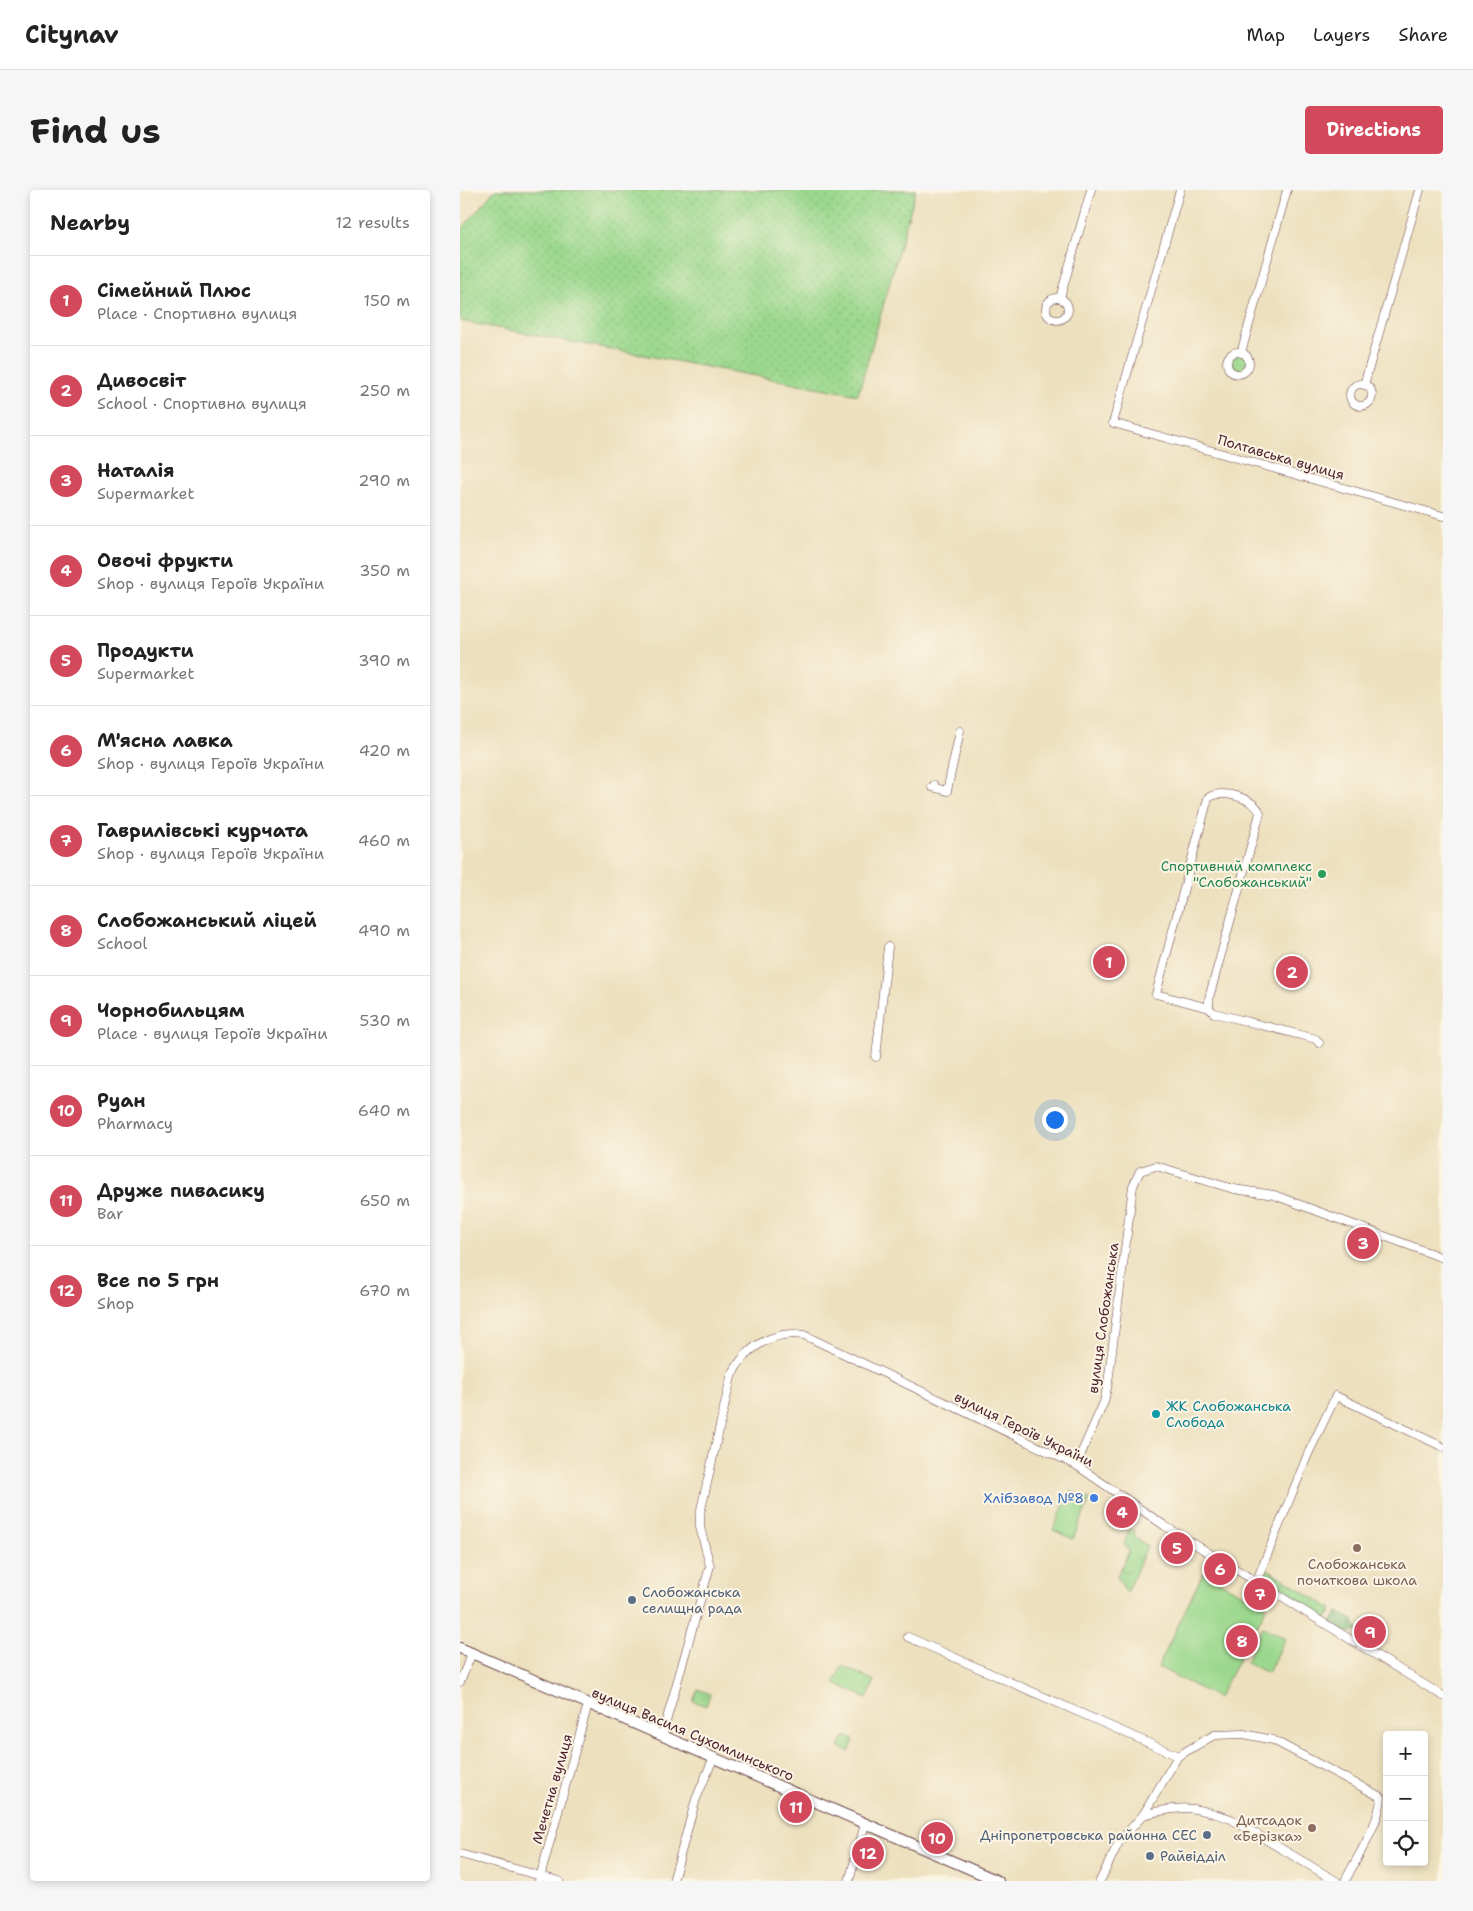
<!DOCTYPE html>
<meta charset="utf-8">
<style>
body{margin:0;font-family:"Shantell Sans",sans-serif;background:#f6f6f6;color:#222}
.controls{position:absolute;right:15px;bottom:15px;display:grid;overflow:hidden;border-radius:5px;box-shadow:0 2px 8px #0003}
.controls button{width:45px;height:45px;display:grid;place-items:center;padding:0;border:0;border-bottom:1px solid #e0e0e0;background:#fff;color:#222;font:25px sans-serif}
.you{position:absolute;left:594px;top:929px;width:18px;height:18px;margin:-12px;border:4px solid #fff;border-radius:50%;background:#1a73e8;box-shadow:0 0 0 8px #1a73e833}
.badge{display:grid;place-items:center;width:32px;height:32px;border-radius:50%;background:#d1495b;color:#fff;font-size:16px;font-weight:700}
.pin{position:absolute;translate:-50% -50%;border:2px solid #fff;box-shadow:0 1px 5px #0006}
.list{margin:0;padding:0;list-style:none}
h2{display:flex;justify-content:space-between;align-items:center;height:65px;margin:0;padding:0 20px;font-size:21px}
h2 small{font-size:16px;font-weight:400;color:#767676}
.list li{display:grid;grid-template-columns:32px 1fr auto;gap:15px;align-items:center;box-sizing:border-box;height:90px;padding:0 20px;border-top:1px solid #e0e0e0}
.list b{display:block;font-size:19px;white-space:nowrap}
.list p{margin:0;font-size:16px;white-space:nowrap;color:#767676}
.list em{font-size:16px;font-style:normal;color:#767676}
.icon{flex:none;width:28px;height:28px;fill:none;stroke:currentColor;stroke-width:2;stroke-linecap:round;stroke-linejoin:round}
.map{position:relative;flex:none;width:983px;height:1691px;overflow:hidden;border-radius:5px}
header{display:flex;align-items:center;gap:30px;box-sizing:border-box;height:70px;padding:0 25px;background:#fff;border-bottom:1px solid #e0e0e0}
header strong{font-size:24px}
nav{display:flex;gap:28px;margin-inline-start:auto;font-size:18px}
.intro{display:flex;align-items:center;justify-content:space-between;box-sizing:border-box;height:120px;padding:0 30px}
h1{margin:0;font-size:35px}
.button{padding:12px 22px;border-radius:5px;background:#d1495b;color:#fff;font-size:18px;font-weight:700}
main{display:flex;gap:30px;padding:0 30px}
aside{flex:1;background:#fff;border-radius:5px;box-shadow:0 2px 8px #0003}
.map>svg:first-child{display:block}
</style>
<header>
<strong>Citynav</strong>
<nav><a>Map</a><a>Layers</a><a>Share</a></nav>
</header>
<div class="intro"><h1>Find us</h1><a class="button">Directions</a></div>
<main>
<aside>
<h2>Nearby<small>12 results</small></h2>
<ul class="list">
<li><span class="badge">1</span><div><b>Сімейний Плюс</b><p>Place · Спортивна вулиця</p></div><em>150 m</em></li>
<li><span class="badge">2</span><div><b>Дивосвіт</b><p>School · Спортивна вулиця</p></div><em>250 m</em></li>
<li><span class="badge">3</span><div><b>Наталія</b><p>Supermarket</p></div><em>290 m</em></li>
<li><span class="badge">4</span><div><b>Овочі фрукти</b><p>Shop · вулиця Героїв України</p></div><em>350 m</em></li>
<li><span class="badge">5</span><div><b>Продукти</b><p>Supermarket</p></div><em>390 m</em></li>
<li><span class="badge">6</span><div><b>М'ясна лавка</b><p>Shop · вулиця Героїв України</p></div><em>420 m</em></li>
<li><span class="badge">7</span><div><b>Гаврилівські курчата</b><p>Shop · вулиця Героїв України</p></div><em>460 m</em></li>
<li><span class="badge">8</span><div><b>Слобожанський ліцей</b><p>School</p></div><em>490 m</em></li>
<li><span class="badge">9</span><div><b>Чорнобильцям</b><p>Place · вулиця Героїв України</p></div><em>530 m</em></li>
<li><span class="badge">10</span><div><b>Руан</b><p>Pharmacy</p></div><em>640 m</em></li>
<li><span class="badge">11</span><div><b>Друже пивасику</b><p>Bar</p></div><em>650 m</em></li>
<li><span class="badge">12</span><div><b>Все по 5 грн</b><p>Shop</p></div><em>670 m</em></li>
</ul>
</aside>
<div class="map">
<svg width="983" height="1691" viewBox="0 0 983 1691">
<defs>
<pattern id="grass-dots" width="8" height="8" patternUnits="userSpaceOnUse" patternTransform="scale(1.25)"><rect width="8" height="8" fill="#9bd88d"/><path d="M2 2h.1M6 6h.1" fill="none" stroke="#87b97a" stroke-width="1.8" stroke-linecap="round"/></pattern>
<pattern id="forest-crowns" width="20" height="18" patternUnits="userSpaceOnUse" patternTransform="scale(1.25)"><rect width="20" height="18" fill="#7cb878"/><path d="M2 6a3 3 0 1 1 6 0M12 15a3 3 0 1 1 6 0" fill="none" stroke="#689563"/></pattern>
<pattern id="park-tufts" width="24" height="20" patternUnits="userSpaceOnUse" patternTransform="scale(1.25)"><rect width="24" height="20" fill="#9bd88d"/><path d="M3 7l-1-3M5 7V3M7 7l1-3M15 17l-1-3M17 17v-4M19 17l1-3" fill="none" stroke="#87b97a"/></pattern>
</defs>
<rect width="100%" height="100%" fill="#fcf5e5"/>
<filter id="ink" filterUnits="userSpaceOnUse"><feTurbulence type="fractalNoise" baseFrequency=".02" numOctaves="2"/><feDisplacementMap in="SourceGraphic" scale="10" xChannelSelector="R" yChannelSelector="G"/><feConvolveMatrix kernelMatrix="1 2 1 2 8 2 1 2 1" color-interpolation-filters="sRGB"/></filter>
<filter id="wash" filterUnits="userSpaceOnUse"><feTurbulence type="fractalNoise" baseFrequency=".0096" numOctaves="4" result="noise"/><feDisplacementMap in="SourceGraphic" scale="20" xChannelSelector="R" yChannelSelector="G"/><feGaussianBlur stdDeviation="1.12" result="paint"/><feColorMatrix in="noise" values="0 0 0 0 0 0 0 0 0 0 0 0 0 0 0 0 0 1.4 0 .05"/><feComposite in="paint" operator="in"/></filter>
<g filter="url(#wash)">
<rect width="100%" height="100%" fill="#ece0be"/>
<g fill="url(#grass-dots)" stroke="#727c5c">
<path d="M35 0H456L398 205 0 131V41Z"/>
<circle cx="778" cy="173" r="11"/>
<path d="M808 1379 872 1419 866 1430 802 1389Z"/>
</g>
<path fill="url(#forest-crowns)" stroke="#636c52" d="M878 1422 893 1430 899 1441 886 1443 871 1432Z"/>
<g fill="url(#park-tufts)" stroke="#727c5c">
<path d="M669 1339 675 1341 674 1347 687 1356 667 1403 657 1387 669 1361 664 1354Z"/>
<path d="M238 1499 250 1504 246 1516 233 1511Z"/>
<path d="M384 1546 394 1550 389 1562 379 1557Z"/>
</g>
<g fill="#9bd88d" stroke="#727c5c">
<path d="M610 1301 630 1309 613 1349 593 1340Z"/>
<path d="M743 1383 807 1417 758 1508 698 1477Z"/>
<path d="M803 1437 825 1448 808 1483 786 1473Z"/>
<path d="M382 1476 415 1491 407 1508 374 1493Z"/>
</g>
</g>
<g filter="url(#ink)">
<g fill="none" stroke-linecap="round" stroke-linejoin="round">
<defs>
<g id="minor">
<path d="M720 0 653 233 983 326"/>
<path d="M600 108 631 0"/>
<circle cx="597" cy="119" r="11"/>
<circle cx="778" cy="173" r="11"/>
<path d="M781 163 827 0"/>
<circle cx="901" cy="205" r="11"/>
<path d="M904 195 960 0"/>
<path d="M474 595 472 597 487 601 500 541"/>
<path d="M749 818 696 804 748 608C760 598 795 608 800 623L749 808V818L754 823 856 849 859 853"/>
<path d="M416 867 428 757"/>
<path d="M876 1206 983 1257"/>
<path d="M616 1275 644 1212 648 1193 673 996 680 981 696 976 774 999 814 1005 983 1068"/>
<path d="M797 1390 848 1264 876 1206"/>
<path d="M448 1447 718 1566"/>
<path d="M0 1492 12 1463"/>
<path d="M202 1546 250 1376 240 1337V1324L271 1187C284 1158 313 1140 344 1145L616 1275 705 1336 983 1506"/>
<path d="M683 1625C721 1615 734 1616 771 1629L876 1691"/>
<path d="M0 1664 99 1691"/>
<path d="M79 1691 128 1514"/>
<path d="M213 1691 236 1609 253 1569"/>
<path d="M389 1691 405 1634"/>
<path d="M640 1691 659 1652 683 1625 718 1566 754 1545 784 1544 813 1550 921 1607C920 1633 897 1667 885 1691"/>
</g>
<path id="major" d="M0 1458 538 1691"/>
</defs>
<use href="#minor" stroke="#623c41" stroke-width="9"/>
<use href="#major" stroke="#623c41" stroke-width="12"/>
<use href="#minor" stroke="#fff" stroke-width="8"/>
<use href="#major" stroke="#fff" stroke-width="10"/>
</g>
</g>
<circle fill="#2e9e5b" stroke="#fcf5e5" stroke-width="2" cx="862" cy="684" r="5"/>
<circle fill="#0f9aa8" stroke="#fcf5e5" stroke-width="2" cx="696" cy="1224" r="5"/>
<circle fill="#3f7fe0" stroke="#fcf5e5" stroke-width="2" cx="634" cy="1308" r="5"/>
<g fill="#8d6e63" stroke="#fcf5e5" stroke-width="2">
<circle cx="897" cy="1358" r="5"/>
<circle cx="852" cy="1638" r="5"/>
</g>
<g fill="#5c6f8a" stroke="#fcf5e5" stroke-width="2">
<circle cx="172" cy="1410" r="5"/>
<circle cx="747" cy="1645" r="5"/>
<circle cx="690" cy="1666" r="5"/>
</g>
<g text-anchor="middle" stroke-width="4" stroke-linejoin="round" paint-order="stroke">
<g font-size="14" fill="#4a1f2b" stroke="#fcf5e5">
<text transform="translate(821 267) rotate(16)" y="5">Полтавська вулиця</text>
<text transform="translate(643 1128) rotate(-82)" y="5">вулиця Слобожанська</text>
<text transform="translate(564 1239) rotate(26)" y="5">вулиця Героїв України</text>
<text transform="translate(233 1544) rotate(23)" y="5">вулиця Василя Сухомлинського</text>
<text transform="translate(92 1599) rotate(-74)" y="5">Мечетна вулиця</text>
</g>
<g font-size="14" fill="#27864d" stroke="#fcf5e5" text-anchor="end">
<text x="852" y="681">Спортивний комплекс<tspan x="852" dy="16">"Слобожанський"</tspan></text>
</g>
<g font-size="14" fill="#0d838f" stroke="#fcf5e5" text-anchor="start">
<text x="706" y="1221">ЖК Слобожанська<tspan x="706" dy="16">Слобода</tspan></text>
</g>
<g font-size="14" fill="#366cbe" stroke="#fcf5e5" text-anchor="end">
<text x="624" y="1313">Хлібзавод №8</text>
</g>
<g font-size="14" fill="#785e54" stroke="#fcf5e5">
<text x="897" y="1379">Cлобожанська<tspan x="897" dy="16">початкова школа</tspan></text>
<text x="842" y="1635" text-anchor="end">Дитсадок<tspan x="842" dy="16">«Берізка»</tspan></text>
</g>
<g font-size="14" fill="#4e5e75" stroke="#fcf5e5" text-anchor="start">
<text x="182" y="1407">Слобожанська<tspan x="182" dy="16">селищна рада</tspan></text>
<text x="737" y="1650" text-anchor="end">Дніпропетровська районна СЕС</text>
<text x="700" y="1671">Райвідділ</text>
</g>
</g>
</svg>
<div class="controls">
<button>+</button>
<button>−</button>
<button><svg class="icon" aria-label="locate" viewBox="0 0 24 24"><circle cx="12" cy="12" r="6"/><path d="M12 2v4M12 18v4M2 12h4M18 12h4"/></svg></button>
</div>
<div class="you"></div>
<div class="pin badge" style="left:649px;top:772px">1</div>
<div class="pin badge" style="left:832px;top:782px">2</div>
<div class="pin badge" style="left:903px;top:1053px">3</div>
<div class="pin badge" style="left:662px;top:1322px">4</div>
<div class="pin badge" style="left:717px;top:1358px">5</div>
<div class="pin badge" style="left:760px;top:1379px">6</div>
<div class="pin badge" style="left:800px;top:1404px">7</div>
<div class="pin badge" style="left:782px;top:1451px">8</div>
<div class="pin badge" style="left:910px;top:1442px">9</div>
<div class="pin badge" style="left:477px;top:1648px">10</div>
<div class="pin badge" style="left:336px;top:1617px">11</div>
<div class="pin badge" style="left:408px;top:1663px">12</div>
</div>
</main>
